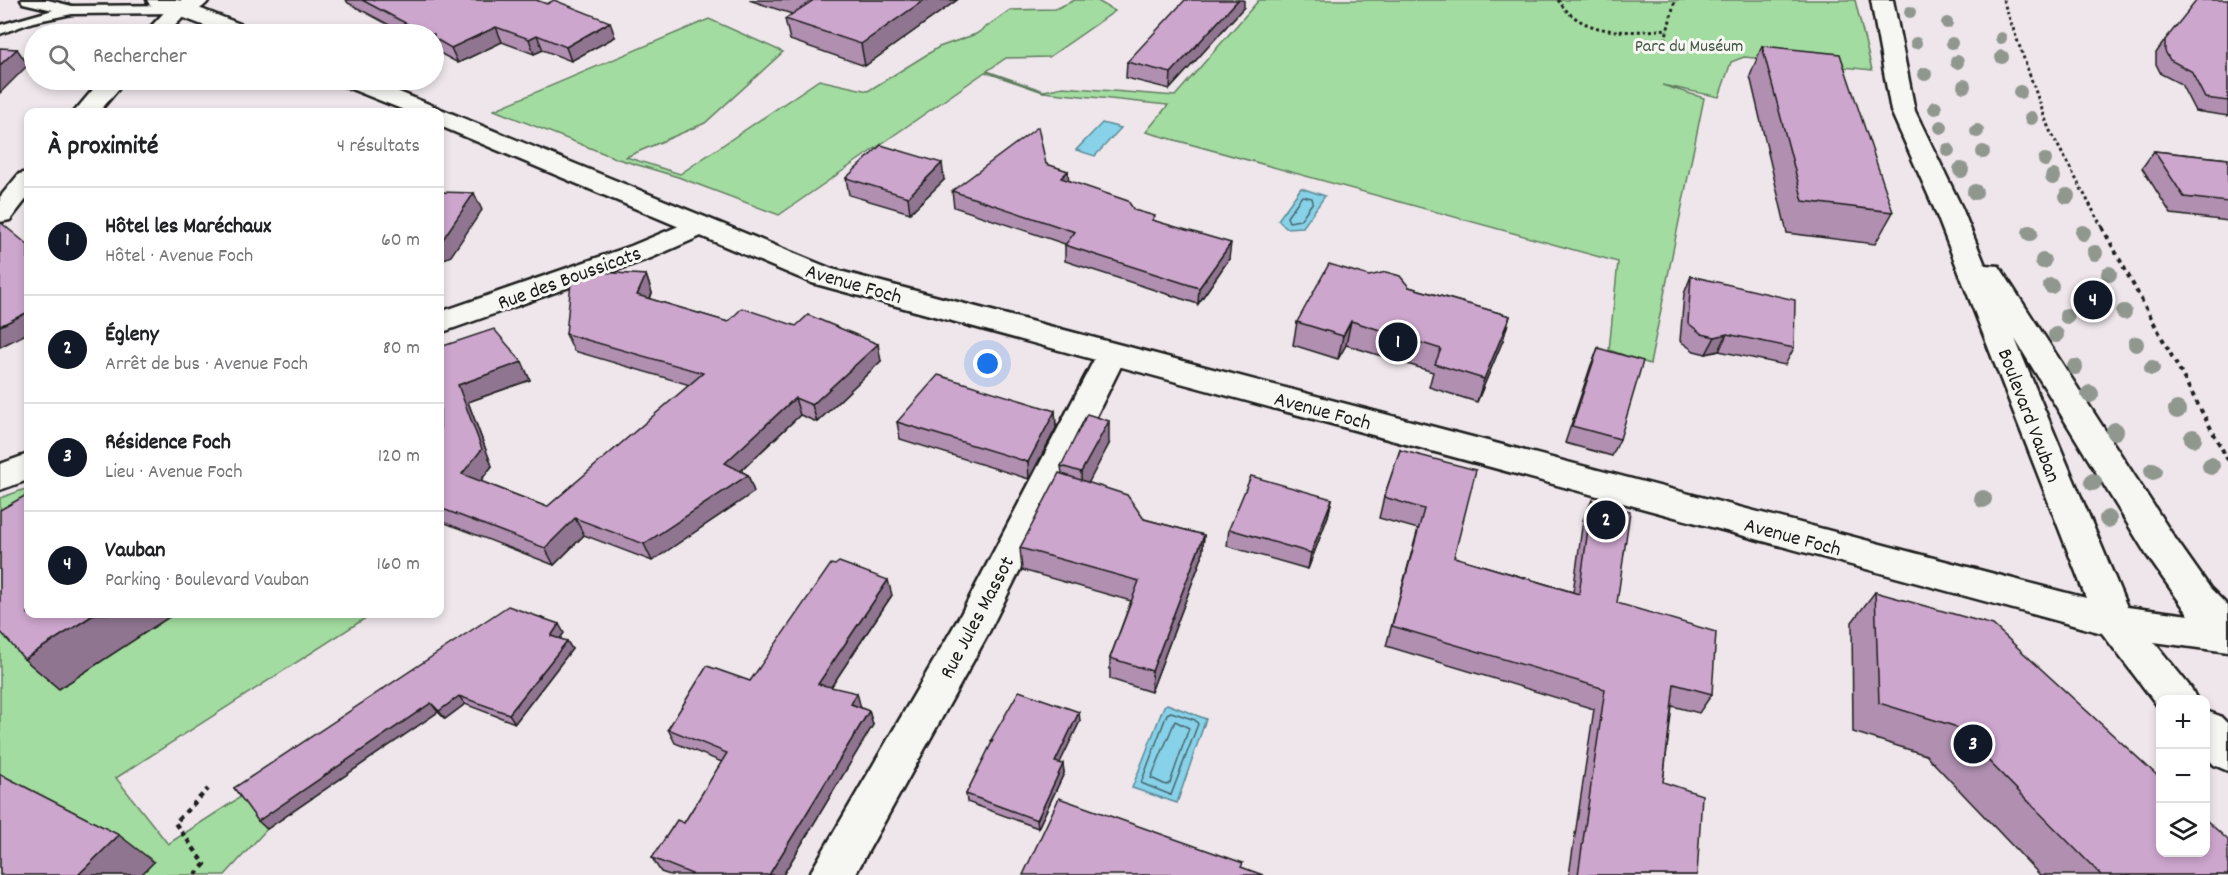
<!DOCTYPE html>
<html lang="fr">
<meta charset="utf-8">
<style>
body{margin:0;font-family:Dekko,sans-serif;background:#f6f6f6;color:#202124}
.controls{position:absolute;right:18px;bottom:18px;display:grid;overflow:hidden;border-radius:12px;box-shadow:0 3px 9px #0003}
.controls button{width:54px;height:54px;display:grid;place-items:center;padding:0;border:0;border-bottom:2px solid #e0e0e0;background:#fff;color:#202124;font:30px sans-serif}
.you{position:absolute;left:988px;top:364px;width:21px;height:21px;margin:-15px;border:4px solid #fff;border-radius:50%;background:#1a73e8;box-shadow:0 0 0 9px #1a73e833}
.badge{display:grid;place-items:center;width:39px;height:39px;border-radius:50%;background:#111827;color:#fff;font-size:20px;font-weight:700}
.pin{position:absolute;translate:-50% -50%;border:3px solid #fff;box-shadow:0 2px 6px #0006}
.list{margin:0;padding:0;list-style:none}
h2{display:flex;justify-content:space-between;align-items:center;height:78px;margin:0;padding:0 24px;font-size:26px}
h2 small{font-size:20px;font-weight:400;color:#757577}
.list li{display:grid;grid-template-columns:39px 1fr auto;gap:18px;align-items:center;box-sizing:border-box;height:108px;padding:0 24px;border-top:2px solid #e0e0e0}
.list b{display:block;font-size:22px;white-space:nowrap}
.list p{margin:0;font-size:20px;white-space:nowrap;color:#757577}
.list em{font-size:20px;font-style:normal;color:#757577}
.icon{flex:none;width:33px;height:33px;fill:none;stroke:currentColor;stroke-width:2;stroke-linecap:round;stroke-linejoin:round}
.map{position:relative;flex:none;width:2228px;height:875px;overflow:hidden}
.search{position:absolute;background:#fff;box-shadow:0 3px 9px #0003;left:24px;top:24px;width:420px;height:66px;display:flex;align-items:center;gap:15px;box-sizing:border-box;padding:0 21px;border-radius:33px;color:#757577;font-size:22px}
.panel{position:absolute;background:#fff;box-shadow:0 3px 9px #0003;left:24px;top:108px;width:420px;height:510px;border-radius:12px}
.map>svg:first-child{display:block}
</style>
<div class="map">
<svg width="2228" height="875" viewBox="0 0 2228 875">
<rect width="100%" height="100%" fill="#eee6eb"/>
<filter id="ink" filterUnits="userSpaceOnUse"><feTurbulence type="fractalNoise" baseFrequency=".0167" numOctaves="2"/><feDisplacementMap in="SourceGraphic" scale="12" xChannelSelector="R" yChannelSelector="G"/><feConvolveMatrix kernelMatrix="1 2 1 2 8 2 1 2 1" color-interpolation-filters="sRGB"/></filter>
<g filter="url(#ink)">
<g fill="#a3dca1" stroke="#607c5e" stroke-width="1.5">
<path d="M1075 0H1096L1115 11 1049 57 1006 58 987 71 1044 91 1063 87 1175 96 1259 0H1855L1872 70 1744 57 1731 62 1719 97 1662 85 1704 98 1650 364 1609 350 1618 262 1146 132 1168 105 1043 92 985 72 779 215 678 177 618 159 494 110 709 19 783 52 705 123 626 157 680 174 819 80 868 91 939 47 976 34 1010 10 1055 9Z"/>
<path d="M28 488V614H372L116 778 168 844 242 796 267 829 225 875H0V498Z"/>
</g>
<g fill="#87d2e8" stroke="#5c8996" stroke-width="1.5">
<path d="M1102 123 1121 128 1095 156 1076 150Z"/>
<path d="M1301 188 1325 196 1303 227 1286 228 1278 220Z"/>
<path d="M1167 704 1206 719 1177 803 1132 788 1164 706Z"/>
</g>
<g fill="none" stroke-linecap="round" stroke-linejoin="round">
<g stroke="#47656e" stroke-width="1.5">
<path d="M1302 196 1312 198 1313 202 1300 220 1289 222 1287 217Z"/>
<path d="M1171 712 1195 720 1198 724 1171 795 1141 783 1167 714Z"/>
<path d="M1175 721 1189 728 1170 783 1166 785 1151 778Z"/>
</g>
<defs>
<path id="service" d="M21 0H48L72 6 180 5 187 9 180 13 72 14 33 22 0 34V25L53 10 23 3Z"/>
<g id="minor">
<path d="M180 2 188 4 191 9 167 34H144L172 4Z"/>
<path d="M101 80H126L99 112H74Z"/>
<path d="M28 172V197L10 220 0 222V197L19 174Z"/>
<path d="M698 218 708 221 712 227 708 233 651 258 440 333V312L631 246Z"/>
<path d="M1112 343 1123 347 1127 354 987 636 855 875H809L961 614 1097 354 1101 347Z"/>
<path d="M28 454V480L0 490V464Z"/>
</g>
<path id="tertiary" d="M181 0H209C202 11 184 17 172 14L169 9Z"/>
<g id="secondary">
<path d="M147 0H178L253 29 256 34H226L150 5Z"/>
<path d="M1871 0H1893L1915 111 1962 208 1985 265 1999 266 2172 534 2210 588 2228 606V652L2154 642 2191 688 2197 700H2160V709L2102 633 812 283 440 126V112H409L341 85 338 80H370L832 269 2086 598 1934 208 1891 111ZM2015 339 2146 554 2189 615 2127 607Z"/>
<path d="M2206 711 2220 716 2228 724V771L2214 765 2206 756Z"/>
</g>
</defs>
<use href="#service" stroke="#1c1c1c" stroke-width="5"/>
<use href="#minor" stroke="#1c1c1c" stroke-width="5"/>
<use href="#tertiary" stroke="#1c1c1c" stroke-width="5"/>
<use href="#secondary" stroke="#1c1c1c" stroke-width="5"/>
<g stroke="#1c1c1c" stroke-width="3" stroke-dasharray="3 3" stroke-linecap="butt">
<path d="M1558 0C1582 37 1629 33 1668 29"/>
<path d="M2003 0 2049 129 2103 229"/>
<path d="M1665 40 1675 0"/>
</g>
<path stroke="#1c1c1c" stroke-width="4" stroke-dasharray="4.5 4.5" stroke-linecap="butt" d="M2102 227 2228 460"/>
<path stroke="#1c1c1c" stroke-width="4.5" stroke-dasharray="5 5" stroke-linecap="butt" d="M195 875 205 864 175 823 208 789"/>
<use href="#service" fill="#f6f6f2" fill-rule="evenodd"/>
<use href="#minor" fill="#f6f6f2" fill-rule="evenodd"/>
<use href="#tertiary" fill="#f6f6f2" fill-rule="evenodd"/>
<use href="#secondary" fill="#f6f6f2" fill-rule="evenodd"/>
</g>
<g fill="#90978f">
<circle cx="1910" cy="12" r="6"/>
<circle cx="1947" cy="23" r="6"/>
<circle cx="2001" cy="38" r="6"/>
<circle cx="1916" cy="43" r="6"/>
<circle cx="1952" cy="43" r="6"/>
<circle cx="2002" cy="57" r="7"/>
<circle cx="1957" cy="62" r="7"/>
<circle cx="1925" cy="74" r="7"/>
<circle cx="1964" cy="86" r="7"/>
<circle cx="2020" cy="92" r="7"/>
<circle cx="1935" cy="108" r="7"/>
<circle cx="2031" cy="118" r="7"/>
<circle cx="1941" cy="127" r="7"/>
<circle cx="1977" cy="131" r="7"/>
<circle cx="1948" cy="150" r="7"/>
<circle cx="1983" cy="152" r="7"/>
<circle cx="2045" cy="160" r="7"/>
<circle cx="1961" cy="170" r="8"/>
<circle cx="2053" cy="177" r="8"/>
<circle cx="1975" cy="192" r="8"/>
<circle cx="2067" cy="196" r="8"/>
<circle cx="2030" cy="233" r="8"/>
<circle cx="2083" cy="233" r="8"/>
<circle cx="2095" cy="253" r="8"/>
<circle cx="2043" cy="261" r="8"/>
<circle cx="2109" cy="274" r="8"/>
<circle cx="2051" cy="286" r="8"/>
<circle cx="2124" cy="312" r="8"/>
<circle cx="2067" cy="316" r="8"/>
<circle cx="2056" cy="335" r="8"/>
<circle cx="2136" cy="344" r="8"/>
<circle cx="2075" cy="367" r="8"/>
<circle cx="2152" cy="368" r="8"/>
<circle cx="2090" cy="394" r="9"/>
<circle cx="2177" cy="410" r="9"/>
<circle cx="2115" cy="431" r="9"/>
<circle cx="2193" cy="438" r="9"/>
<circle cx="2211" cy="466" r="9"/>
<circle cx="2153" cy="471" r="9"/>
<circle cx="2093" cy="482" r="9"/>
<circle cx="1983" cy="499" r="9"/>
<circle cx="2108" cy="519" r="9"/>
</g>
<g fill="#b08fb1" stroke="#1c1c1c" stroke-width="1.5">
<path d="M346 0H536L615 37 571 61 543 50 534 54 502 42 458 63 434 50V34H406L348 3Z"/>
<path d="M749 0H957L865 66 790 40 785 19 792 14Z"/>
<path d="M2228 0V116L2195 111 2181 84 2161 74 2156 64V53L2165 40Z"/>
<path d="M1244 7 1170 89 1126 78 1127 62Z"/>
<path d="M1762 46 1893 212 1875 244 1787 233 1750 76Z"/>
<path d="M2154 151 2228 159V221L2171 214 2142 168Z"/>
<path d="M1046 164 1068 171V180L1134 210 1229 259 1198 304 1065 261V244L954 207 952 191Z"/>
<path d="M846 178 944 180 910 213 849 195Z"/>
<path d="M646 275 652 293 650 299 728 322 881 361 817 422 800 415 741 471 748 475 754 492 652 561 584 535 554 565 440 521V347L522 362 530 380 468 402 492 466 480 481 547 507 690 385 574 351 566 334Z"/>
<path d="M1691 276 1794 348 1785 365 1719 351 1706 354 1694 351 1680 341 1684 294Z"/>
<path d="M1409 287 1510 316 1503 340 1477 402 1429 387 1433 372 1346 345 1338 359 1293 345 1297 322Z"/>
<path d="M1598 348 1620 439 1612 456 1565 443 1591 365Z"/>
<path d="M1055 411 1056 428 1029 479 900 439 897 422Z"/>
<path d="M1109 444 1088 483 1144 519 1204 535 1202 557 1151 692 1110 679V658L1131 601 1022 570 1020 548 1062 474 1061 466Z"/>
<path d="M1400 450 1454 557 1573 592 1583 520 1592 500 1617 603 1712 694 1699 713 1672 706 1663 782 1697 875H1569L1594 709 1386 646 1418 529 1379 518 1384 497Z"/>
<path d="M1332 499 1328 516 1308 569 1227 546 1229 529Z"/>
<path d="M1875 592 2228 875H2040L1926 755 1853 732 1852 622Z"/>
<path d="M892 595 831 687 861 708 869 711 873 725 783 875H670L661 872 652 858 684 823 722 762 675 743 668 729 750 681Z"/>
<path d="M564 633 560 638 572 649 515 723 465 704 445 719 438 712 267 829 234 788Z"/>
<path d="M1080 721 1059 763 1063 764 1064 773 1038 828 967 802 966 794 992 744 991 740Z"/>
</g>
<g fill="#907490" stroke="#1c1c1c" stroke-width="1.5">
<path d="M924 0H957L865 66 861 44Z"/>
<path d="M1238 0H1244V7L1170 89 1171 73Z"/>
<path d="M610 22 615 37 571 61 566 47Z"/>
<path d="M496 27 502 42 458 63 451 48Z"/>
<path d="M537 35 543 50 534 54 529 39Z"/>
<path d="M17 49 28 65 0 93V65Z"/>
<path d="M942 163 944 180 910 213 908 197Z"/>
<path d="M1068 171 1069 186 1061 178Z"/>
<path d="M474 193 482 210 451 256 440 261V240Z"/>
<path d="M1231 243 1229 259 1198 304 1199 288Z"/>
<path d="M646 275 652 293 644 312 637 295Z"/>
<path d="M28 312V333L0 347V326Z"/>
<path d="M1510 316 1503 340 1477 402 1484 379Z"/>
<path d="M1351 321 1346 345 1338 359 1343 336Z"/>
<path d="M1727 334 1719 351 1706 354 1715 337Z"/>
<path d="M878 344 881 361 817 422 812 405Z"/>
<path d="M522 362 530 380 468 402 492 466 472 492 462 474 458 385Z"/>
<path d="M795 398 800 415 731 480 725 463Z"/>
<path d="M1055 411 1056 428 1029 479 1028 462Z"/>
<path d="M1109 421V444L1082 495 1081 472Z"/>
<path d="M748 475 754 492 652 561 644 544Z"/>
<path d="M1332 499 1328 516 1308 569 1311 553Z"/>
<path d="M575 518 584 535 554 565 545 548Z"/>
<path d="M1204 535 1202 557 1151 692 1152 671Z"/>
<path d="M888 580 892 595 823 699 818 684Z"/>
<path d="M95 614H174L59 689 24 659Z"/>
<path d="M559 624 564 633 556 644 551 636Z"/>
<path d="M567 641 572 649 515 723 509 714Z"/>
<path d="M857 693 861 708 851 704Z"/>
<path d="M459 696 465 704 445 719 439 711Z"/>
<path d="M431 703 438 712 267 829 258 821Z"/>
<path d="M869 711 873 725 783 875H769Z"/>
<path d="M1079 712 1080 721 1056 771 1055 762Z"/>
<path d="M1063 764 1064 773 1038 828 1037 820Z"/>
<path d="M119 835 154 862 141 875H78Z"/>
</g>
<g fill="#cda6ce" stroke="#1c1c1c" stroke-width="1.5">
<path d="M362 0H536L547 4 554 0 610 22 566 47 537 35 529 39 496 27 451 48 434 38V34H426Z"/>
<path d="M808 0H924L861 44 785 19 812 1Z"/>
<path d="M1185 0H1238L1171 73 1127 62Z"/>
<path d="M2197 0H2228V101L2205 98 2191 71 2170 60 2165 51V40Z"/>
<path d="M1762 46 1840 54 1893 212 1803 201Z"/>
<path d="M0 48 17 49 0 65Z"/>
<path d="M1038 127 1046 164 1068 171 1061 178 1128 201 1134 210 1155 216 1152 220 1231 243 1199 288 1065 245 1075 232 952 191Z"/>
<path d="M881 145 942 163 908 197 846 178Z"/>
<path d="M2154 151 2228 159V202L2184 197Z"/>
<path d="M440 192 474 193 443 239 440 240Z"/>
<path d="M0 222 28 245V312L0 326Z"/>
<path d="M1329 264 1369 276 1386 272 1400 276 1409 287 1510 316 1484 379 1435 364 1441 349 1351 321 1343 336 1297 322Z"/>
<path d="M599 272 646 275 637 295 728 322 742 308 796 326 808 315 878 344 812 405 795 398 725 463 748 475 644 544 575 518 545 548 440 508V347L494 329 522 362 458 385 482 449 462 474 547 507 703 373 566 334 571 282Z"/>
<path d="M1691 276 1795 300 1794 348 1727 334 1715 337 1702 334 1688 323Z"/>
<path d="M1598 348 1643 361 1620 439 1572 426Z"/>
<path d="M938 375 1055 411 1028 462 897 422Z"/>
<path d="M1087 414 1109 421 1081 472 1061 466Z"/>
<path d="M1400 450 1476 470 1454 557 1579 594 1592 500 1630 511 1617 603 1716 632 1712 694 1674 684 1663 782 1702 795 1697 875H1578L1605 689 1392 626 1424 509 1384 497Z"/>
<path d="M1059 473 1127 495 1144 519 1204 535 1152 671 1110 658 1139 581 1020 548Z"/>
<path d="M1251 476 1332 499 1311 553 1229 529Z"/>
<path d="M28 494V614H95L24 659 0 631V510Z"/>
<path d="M839 562 888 580 818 684 857 693 851 704 869 711 769 875H691L692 874 652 858 677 820 684 823 727 753 668 729 707 666 750 681 831 564 835 565Z"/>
<path d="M1875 592 1993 625 2160 778V852H2205V819L2228 840V875H2101L1954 726 1879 703Z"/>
<path d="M508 606 559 624 551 636 567 641 509 714 459 696 439 711 431 703 258 821 234 788Z"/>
<path d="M1019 691 1079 712 1055 762 1063 764 1037 820 966 794 993 740H991Z"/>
<path d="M0 774 119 835 78 875H0Z"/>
<path d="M1059 798 1243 863 1241 867 1263 875H1023Z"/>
</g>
</g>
<g text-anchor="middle" stroke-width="6" stroke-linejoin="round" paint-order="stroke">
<g font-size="18" fill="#445644" stroke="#f6f6f2">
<text x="1689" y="51">Parc du Muséum</text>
</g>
<g font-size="21" fill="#1c1c1c" stroke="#f6f6f2">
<text transform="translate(569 277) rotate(-20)" y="7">Rue des Boussicats</text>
<text transform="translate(854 283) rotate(16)" y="7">Avenue Foch</text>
<text transform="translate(1323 410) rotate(15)" y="7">Avenue Foch</text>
<text transform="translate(2030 415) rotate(69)" y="7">Boulevard Vauban</text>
<text transform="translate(1793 536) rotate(15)" y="7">Avenue Foch</text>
<text transform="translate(976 617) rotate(-62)" y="7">Rue Jules Massot</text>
</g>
</g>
</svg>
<div class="controls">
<button>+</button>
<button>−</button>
<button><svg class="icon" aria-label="layers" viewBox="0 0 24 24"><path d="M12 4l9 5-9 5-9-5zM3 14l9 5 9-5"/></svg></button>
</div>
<div class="you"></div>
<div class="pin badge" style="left:1398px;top:342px">1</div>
<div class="pin badge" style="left:1606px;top:520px">2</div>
<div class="pin badge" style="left:1973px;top:744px">3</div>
<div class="pin badge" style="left:2093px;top:300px">4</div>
<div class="search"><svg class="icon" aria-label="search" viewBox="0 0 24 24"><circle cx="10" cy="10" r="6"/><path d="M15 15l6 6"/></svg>Rechercher</div>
<section class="panel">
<h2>À proximité<small>4 résultats</small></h2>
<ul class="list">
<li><span class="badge">1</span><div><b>Hôtel les Maréchaux</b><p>Hôtel · Avenue Foch</p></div><em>60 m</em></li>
<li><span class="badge">2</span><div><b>Égleny</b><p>Arrêt de bus · Avenue Foch</p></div><em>80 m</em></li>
<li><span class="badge">3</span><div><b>Résidence Foch</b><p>Lieu · Avenue Foch</p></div><em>120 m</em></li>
<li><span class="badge">4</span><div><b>Vauban</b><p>Parking · Boulevard Vauban</p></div><em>160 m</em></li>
</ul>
</section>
</div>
